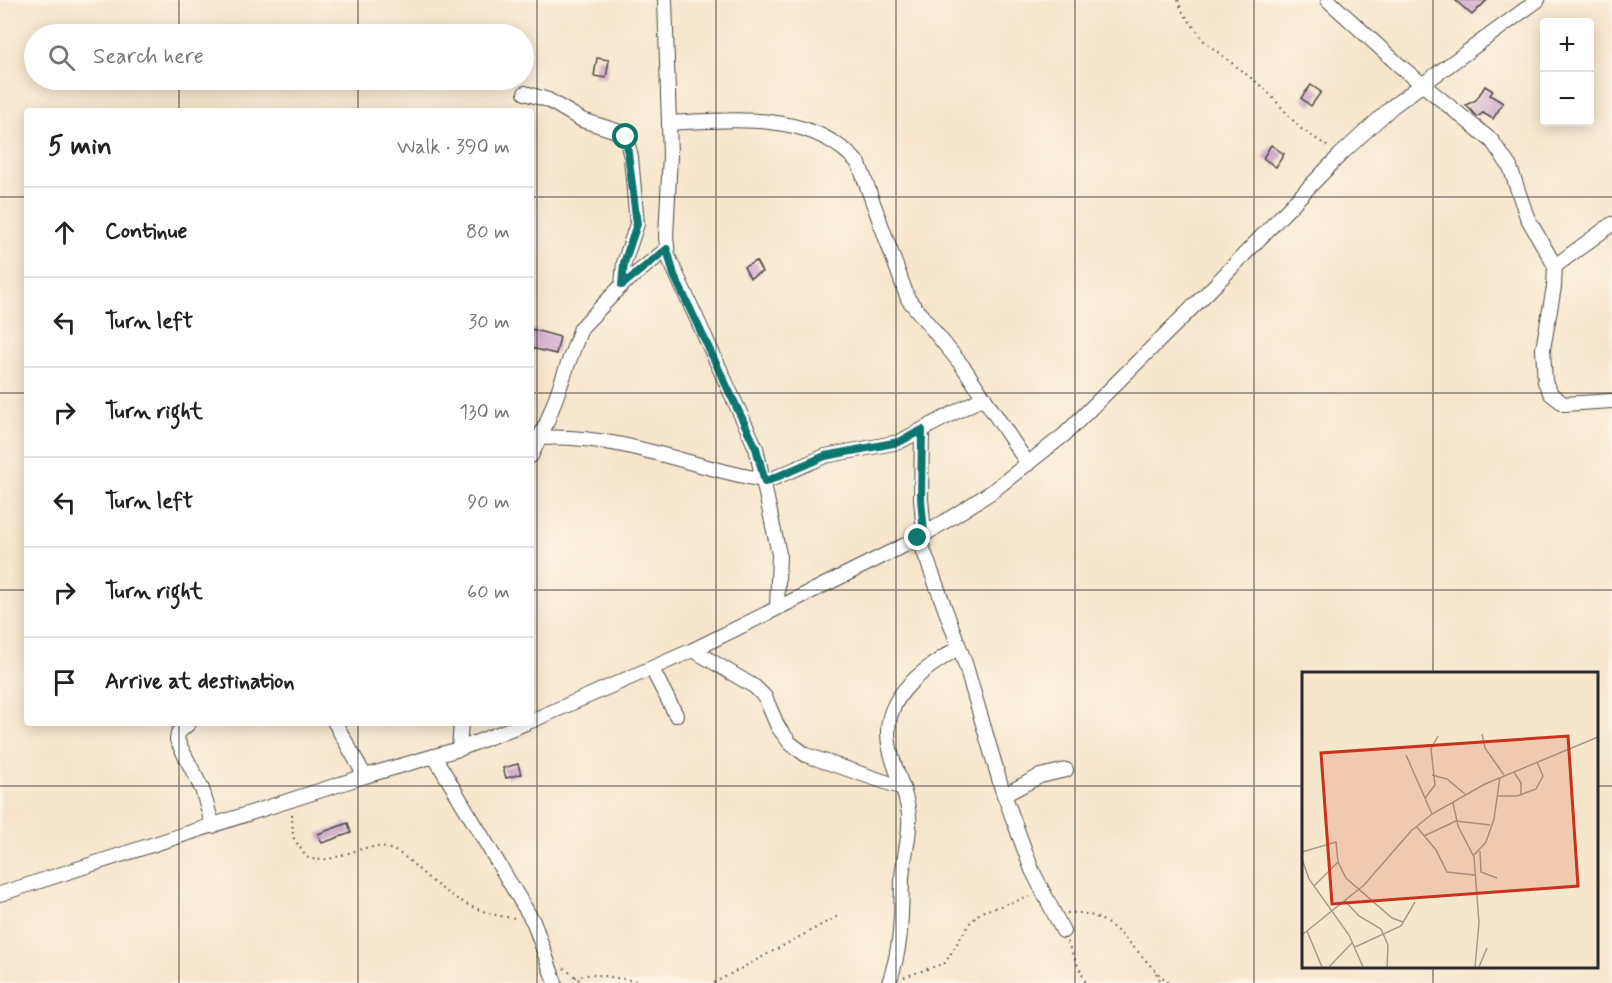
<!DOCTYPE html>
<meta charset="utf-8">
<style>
body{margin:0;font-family:Mynerve,sans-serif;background:#f6f6f6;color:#222}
.controls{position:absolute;right:18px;top:18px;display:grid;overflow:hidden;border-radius:6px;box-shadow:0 3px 15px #0003}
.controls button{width:54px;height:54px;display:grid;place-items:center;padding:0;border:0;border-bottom:2px solid #e0e0e0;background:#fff;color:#222;font:30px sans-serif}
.stop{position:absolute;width:18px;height:18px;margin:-14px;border:4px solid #0f766e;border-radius:50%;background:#fff}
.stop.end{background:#0f766e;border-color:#fff;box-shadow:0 2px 6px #0008}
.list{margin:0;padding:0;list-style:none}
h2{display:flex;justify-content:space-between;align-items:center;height:78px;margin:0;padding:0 24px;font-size:26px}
h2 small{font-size:20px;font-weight:400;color:#767676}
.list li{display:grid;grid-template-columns:39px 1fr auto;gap:18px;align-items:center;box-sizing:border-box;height:90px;padding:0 24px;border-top:2px solid #e0e0e0}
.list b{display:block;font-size:22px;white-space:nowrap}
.list em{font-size:20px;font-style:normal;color:#767676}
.icon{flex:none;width:33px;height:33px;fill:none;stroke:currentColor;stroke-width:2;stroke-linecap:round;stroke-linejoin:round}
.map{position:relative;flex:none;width:1612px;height:983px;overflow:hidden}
.search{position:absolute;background:#fff;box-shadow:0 3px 15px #0003;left:24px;top:24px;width:510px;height:66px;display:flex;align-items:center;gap:15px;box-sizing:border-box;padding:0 21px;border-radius:33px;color:#767676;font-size:22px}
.panel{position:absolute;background:#fff;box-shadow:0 3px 15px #0003;left:24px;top:108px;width:510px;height:618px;border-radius:6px}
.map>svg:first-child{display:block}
</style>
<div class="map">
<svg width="1612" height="983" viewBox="0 0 1612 983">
<rect width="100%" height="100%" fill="#fcf5e5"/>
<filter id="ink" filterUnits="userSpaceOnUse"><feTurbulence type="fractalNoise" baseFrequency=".0167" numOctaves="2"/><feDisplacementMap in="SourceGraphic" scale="12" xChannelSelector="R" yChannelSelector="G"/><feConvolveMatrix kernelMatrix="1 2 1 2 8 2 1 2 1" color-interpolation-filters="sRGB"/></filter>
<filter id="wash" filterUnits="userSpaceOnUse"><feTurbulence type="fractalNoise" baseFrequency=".008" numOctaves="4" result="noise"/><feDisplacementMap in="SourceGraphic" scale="24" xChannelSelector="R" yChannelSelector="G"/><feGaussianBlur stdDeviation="1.35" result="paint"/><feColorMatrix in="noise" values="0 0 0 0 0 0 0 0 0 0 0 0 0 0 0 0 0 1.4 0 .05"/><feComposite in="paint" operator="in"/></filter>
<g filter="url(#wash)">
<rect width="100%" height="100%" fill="#f6e6cc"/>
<g id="blocks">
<g fill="#ca9fc7">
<path d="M1455 0H1487L1472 15Z"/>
<path d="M597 58 609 60 606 78 594 76Z"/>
<path d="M1311 85 1321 92 1311 106 1301 98Z"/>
<path d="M1485 86 1493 91 1490 95 1503 103 1493 119 1483 113 1477 117 1466 105 1476 100Z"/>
<path d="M1271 145 1284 154 1276 167 1263 158Z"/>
<path d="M756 261 762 272 750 278 744 267Z"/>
<path d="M531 329 560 337 556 354 531 348Z"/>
<path d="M518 764 521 774 506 778 503 768Z"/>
<path d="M348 823 351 833 322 843 318 834Z"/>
</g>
</g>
</g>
<g filter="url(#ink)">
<use href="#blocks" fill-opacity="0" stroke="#494743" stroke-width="1.5"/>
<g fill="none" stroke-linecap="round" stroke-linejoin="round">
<defs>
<g id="minor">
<path d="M665 0 670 155 666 237 668 256 756 448 779 554 777 607"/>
<path d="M1328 0 1400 66 1492 141 1510 167 1527 217 1555 266 1554 287 1543 349 1545 382 1551 394 1564 404 1612 401"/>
<path d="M525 93 548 100 582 120 620 132 626 137 631 157 637 224 624 263 622 285"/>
<path d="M669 123C734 120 812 110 859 164L908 299 964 368 1028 464"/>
<path d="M1555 266 1612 224"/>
<path d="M922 430 921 499 924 534"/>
<path d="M540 438C618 433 689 467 764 480"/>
<path d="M531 456 547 422 581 328 622 285 667 249"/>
<path d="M765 482 825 456 899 442 984 397"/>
<path d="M919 538 965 663 1002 789 1032 870 1063 931"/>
<path d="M693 650 755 687 765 697 778 727 790 743 806 755 903 788"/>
<path d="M652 669 676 715"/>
<path d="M531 721 693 650 919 538 990 493 1064 435 1212 288 1340 155 1393 106 1538 0"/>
<path d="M189 723 178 733 177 740 202 789 213 826"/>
<path d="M335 723 365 776"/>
<path d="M459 749 461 723"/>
<path d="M434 756 534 923 555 983"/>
<path d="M1004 795 1040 776 1066 770"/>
<path d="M0 894 365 776 459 749 526 723"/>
<path d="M889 983C902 946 901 918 902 879 903 857 911 837 909 815 907 792 895 772 890 749 878 698 922 671 959 647"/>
</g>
</defs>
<use href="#minor" stroke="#494743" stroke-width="16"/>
<g stroke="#494743" stroke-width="2" stroke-dasharray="1.5 4.5" stroke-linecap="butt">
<path d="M1178 0 1182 11 1205 42 1265 89 1300 128 1330 148"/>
<path d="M292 814 293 837 306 857C332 868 359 841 386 848 404 852 414 866 427 877 453 899 482 916 517 918"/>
<path d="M1067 913C1114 908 1136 957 1169 983"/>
<path d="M1067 942 1086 983"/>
<path d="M564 968 583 983"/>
<path d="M1156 973 1162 983"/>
<path d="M575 977 592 974 648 983"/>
<path d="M904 977 945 963 969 924 981 912 1032 896"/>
<path d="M714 983 838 916"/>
</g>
<use href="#minor" stroke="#fff" stroke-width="14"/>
</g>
</g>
<g fill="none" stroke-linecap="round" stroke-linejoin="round" filter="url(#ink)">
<path stroke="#0f766e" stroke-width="8" d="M626 137 637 224 624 263 622 285 667 249 674 275 756 448 765 482 825 456 899 442 922 430 921 499 924 534 918 538"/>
</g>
<path fill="none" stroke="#2b2b2b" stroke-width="1.5" stroke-opacity="0.55" d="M179 0V34M358 0V34M537 0V983M716 0V983M896 0V983M1075 0V983M1254 0V983M1433 0V674M179 80V111M358 80V111M0 197H27M531 197H1612M0 393H27M531 393H1612M0 590H27M531 590H1612M179 723V983M358 723V983M0 786H1303M1596 786H1612M1433 966V983"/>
<g transform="translate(1302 672)">
<rect width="296" height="296" fill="#f6e6cc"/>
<path fill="none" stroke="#a59b8c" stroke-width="1.5" d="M180 62 183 76 202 103M104 83 130 142M212 100 219 111V122M130 103 145 107 163 122M196 124H215L234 117 241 104 235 90M123 126 133 113 129 77 136 64M151 131 156 154 172 185 177 251 173 295M154 149 188 153M114 154 134 178 145 200 173 203M122 164 154 149M178 179 179 200 195 206M0 180 34 170 36 190 44 206 90 246 101 250M172 183 184 170 192 147 198 105M0 187 7 207 47 263 61 295M12 214 36 190M43 229 57 244 79 257 86 273 85 295M5 259 20 295M0 263 62 213 109 159 130 142 183 112 296 65M53 275 99 254 113 230M27 295 50 271M177 295 185 276"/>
<path fill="#c8321e" fill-opacity="0.15" stroke="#c8321e" stroke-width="3" d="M266 64 276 214 30 232 19 81Z"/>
<rect width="296" height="296" fill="none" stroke="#2b2b2b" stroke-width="3"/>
</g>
</svg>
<div class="controls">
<button>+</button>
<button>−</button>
</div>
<div class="stop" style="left:626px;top:137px"></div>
<div class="stop end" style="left:918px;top:538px"></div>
<div class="search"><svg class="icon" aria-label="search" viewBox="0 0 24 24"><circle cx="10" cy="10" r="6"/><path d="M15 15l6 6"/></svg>Search here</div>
<section class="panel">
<h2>5 min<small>Walk · 390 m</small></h2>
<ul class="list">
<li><svg class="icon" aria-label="ahead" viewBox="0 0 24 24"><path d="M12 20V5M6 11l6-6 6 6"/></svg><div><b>Continue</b></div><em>80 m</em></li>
<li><svg class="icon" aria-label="left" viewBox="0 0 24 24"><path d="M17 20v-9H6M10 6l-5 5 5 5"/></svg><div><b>Turn left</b></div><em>30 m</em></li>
<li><svg class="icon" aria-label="right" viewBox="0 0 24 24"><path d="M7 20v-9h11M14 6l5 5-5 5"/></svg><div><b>Turn right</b></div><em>130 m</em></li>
<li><svg class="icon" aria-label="left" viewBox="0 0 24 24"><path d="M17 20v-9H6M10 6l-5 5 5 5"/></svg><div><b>Turn left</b></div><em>90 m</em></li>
<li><svg class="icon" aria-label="right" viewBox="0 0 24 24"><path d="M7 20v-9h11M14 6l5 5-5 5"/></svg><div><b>Turn right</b></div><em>60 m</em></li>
<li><svg class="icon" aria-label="arrive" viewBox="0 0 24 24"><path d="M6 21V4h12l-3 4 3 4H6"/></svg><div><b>Arrive at destination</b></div></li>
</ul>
</section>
</div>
